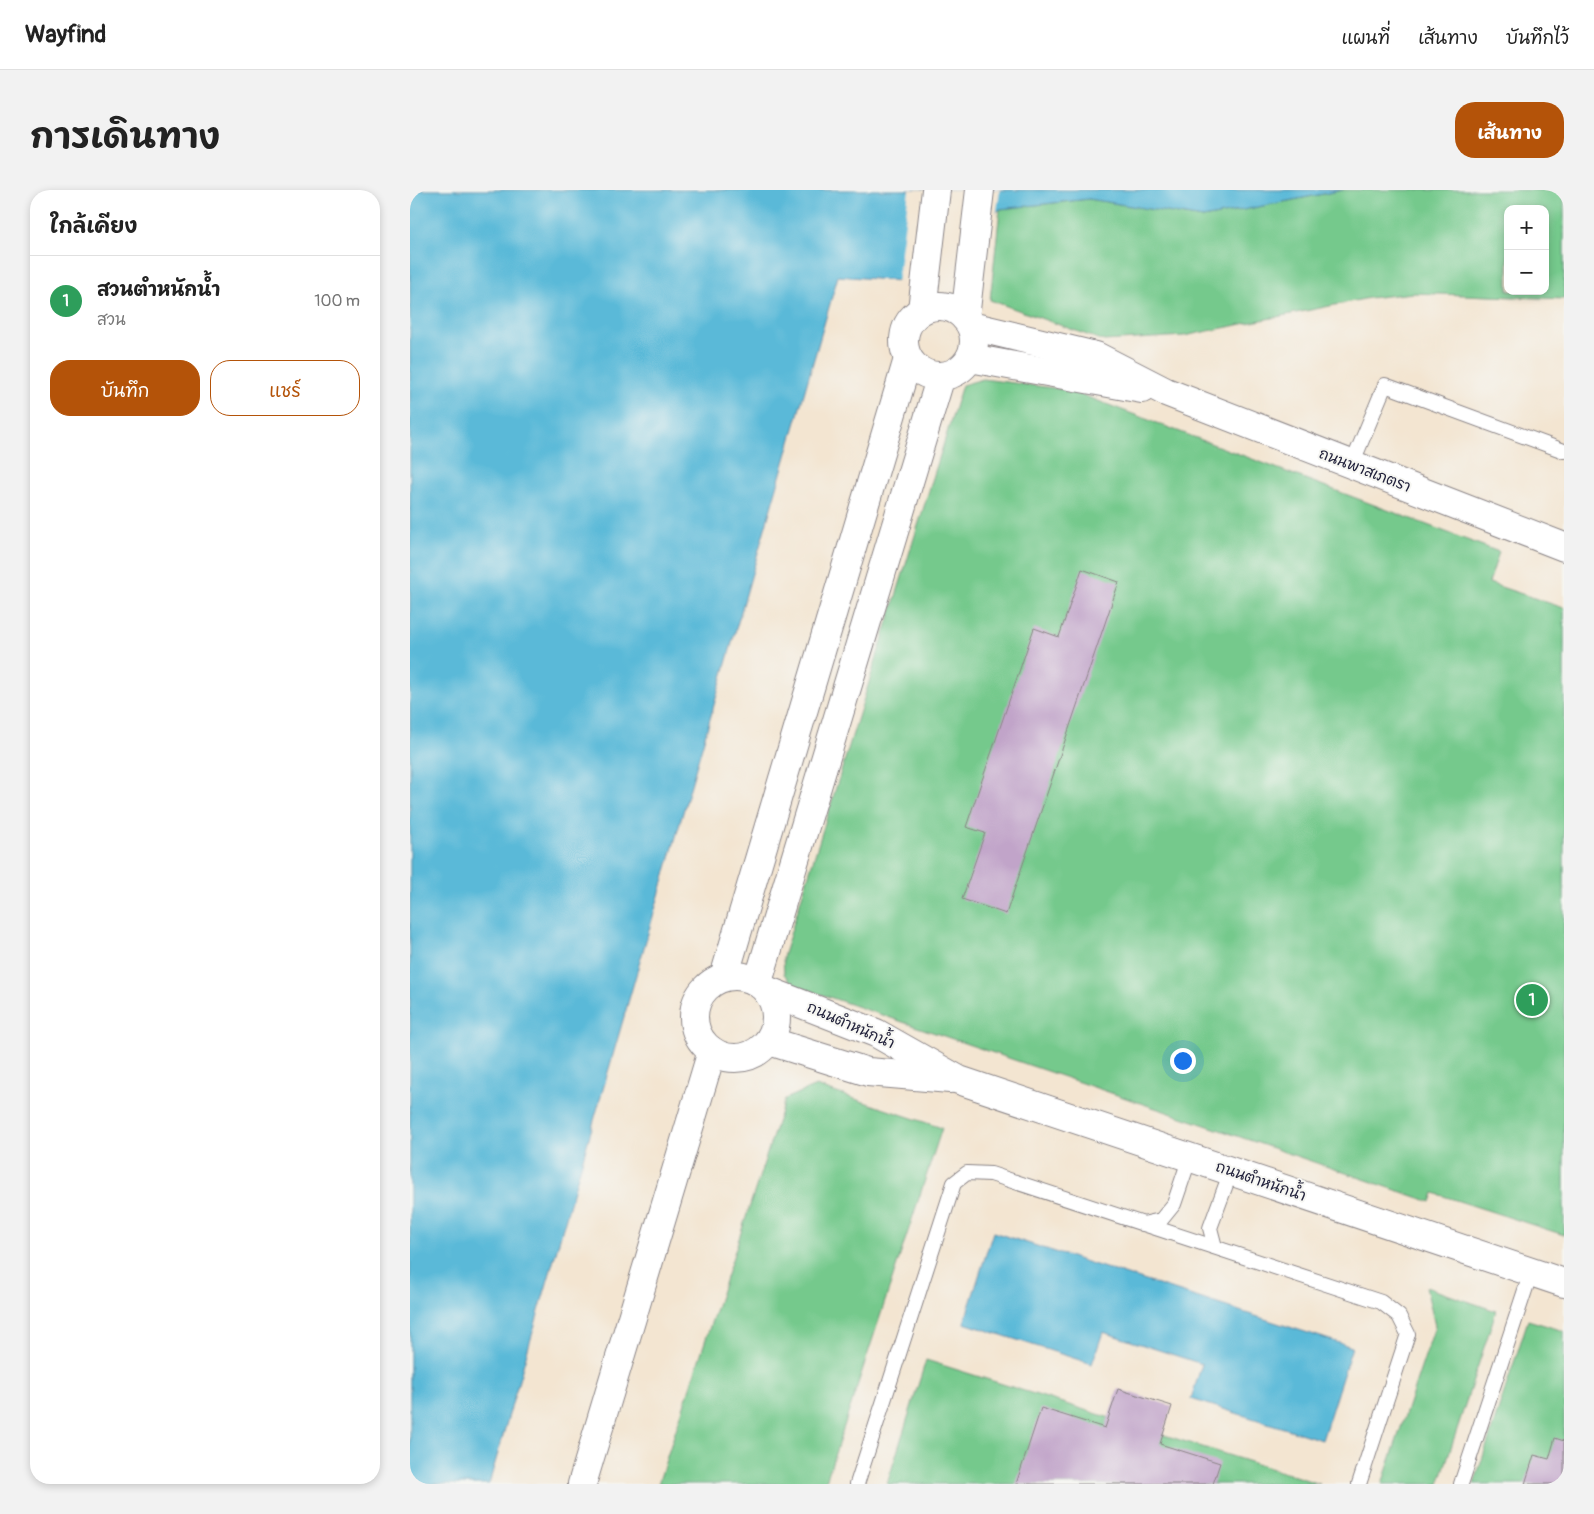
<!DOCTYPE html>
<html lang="th">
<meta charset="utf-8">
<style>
body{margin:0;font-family:Pangolin,"Playpen Sans Thai",sans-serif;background:#f2f2f2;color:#222}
.controls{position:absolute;right:15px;top:15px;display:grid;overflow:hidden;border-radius:10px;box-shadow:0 2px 8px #0003}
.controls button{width:45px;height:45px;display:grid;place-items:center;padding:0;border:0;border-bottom:1px solid #e0e0e0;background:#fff;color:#222;font:25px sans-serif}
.you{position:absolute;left:772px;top:870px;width:18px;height:18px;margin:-12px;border:4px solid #fff;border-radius:50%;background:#1a73e8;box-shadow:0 0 0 8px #1a73e833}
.badge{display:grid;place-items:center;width:32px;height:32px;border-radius:50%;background:#b45309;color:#fff;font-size:16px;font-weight:700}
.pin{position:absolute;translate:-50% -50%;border:2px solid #fff;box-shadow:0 1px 5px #0006}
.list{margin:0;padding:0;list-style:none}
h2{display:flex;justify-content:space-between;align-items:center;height:65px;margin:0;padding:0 20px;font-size:21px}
h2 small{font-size:16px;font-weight:400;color:#767676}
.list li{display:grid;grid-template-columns:32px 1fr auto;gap:15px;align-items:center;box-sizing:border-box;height:90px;padding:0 20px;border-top:1px solid #e0e0e0}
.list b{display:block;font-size:19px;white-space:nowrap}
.list p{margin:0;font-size:16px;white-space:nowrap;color:#767676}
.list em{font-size:16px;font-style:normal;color:#767676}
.actions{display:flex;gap:10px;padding:15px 20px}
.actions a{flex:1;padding:11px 0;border:1px solid #b45309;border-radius:20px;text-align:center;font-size:18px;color:#b45309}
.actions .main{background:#b45309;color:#fff}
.map{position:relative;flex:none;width:1154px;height:1294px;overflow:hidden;border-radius:20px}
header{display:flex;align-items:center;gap:30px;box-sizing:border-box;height:70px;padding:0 25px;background:#fff;border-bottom:1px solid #e0e0e0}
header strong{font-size:24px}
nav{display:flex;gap:28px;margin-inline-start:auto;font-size:18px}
.intro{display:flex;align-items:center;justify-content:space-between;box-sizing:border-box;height:120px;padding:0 30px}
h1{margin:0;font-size:35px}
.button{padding:12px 22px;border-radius:20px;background:#b45309;color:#fff;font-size:18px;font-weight:700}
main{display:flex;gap:30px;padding:0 30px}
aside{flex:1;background:#fff;border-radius:20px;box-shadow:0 2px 8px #0003}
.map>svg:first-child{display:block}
</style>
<header>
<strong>Wayfind</strong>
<nav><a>แผนที่</a><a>เส้นทาง</a><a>บันทึกไว้</a></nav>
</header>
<div class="intro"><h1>การเดินทาง</h1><a class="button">เส้นทาง</a></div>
<main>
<aside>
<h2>ใกล้เคียง<small></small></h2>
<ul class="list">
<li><span class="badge" style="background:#2e9e5b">1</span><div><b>สวนตำหนักน้ำ</b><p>สวน</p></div><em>100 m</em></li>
</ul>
<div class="actions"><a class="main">บันทึก</a><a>แชร์</a></div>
</aside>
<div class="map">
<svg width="1154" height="1294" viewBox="0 0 1154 1294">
<rect width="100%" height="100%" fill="#f6f6f2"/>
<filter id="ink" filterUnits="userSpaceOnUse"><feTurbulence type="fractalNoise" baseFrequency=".02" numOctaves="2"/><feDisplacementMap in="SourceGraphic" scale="10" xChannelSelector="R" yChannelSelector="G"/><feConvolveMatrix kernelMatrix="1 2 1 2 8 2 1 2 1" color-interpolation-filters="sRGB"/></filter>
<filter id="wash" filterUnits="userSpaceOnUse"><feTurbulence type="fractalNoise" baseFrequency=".0096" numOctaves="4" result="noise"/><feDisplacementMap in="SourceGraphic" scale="20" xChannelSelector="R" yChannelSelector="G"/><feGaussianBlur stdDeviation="1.12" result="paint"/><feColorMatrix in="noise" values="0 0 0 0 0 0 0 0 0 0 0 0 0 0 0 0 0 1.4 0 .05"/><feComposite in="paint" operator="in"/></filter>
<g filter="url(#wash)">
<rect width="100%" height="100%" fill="#f3e5d1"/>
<g fill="#75c98c" stroke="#4c7664" fill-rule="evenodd">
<path d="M933 0H1154V109L1003 103 959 108 774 146 694 151 580 110 590 19 679 9 793 28ZM1098 19H1135V101H1098Z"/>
<path d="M573 189 659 200 1089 362 1079 393 1154 418V1045L1024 1003 1021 1012 384 795 374 784 373 767 552 195Z"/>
<path d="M406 896 532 938 415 1294H248L375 909Z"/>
<path d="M1016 1097 1086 1121 1029 1294H972L1025 1136Z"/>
<path d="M1118 1130 1154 1141V1294H1064Z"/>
<path d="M516 1170 910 1294H477Z"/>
</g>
<g fill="#5ab9d8" stroke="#3e6e8a">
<path d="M0 0H933L793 28 679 9 590 19 515 93 428 86 79 1294H0Z"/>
<path d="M583 1042 942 1157 912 1250 781 1209 792 1174 693 1142 682 1174 554 1133Z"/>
</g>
<path fill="#f3e5d1" d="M499 0H590L586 27 514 95 487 93Z"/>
<g id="blocks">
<g fill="#c1a4c9">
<path d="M672 379 709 392 596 724 552 709 575 643 556 637 624 438 649 447Z"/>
<path d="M708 1199 762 1216 750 1254 810 1273 803 1294H606L631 1218 695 1238Z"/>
<path d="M1145 1248 1154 1251V1294H1115L1124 1265 1139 1269Z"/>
</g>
</g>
</g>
<g filter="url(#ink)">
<use href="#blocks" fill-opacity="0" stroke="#8a8486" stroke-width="1"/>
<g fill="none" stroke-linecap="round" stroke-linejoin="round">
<defs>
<g id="service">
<path d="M942 274 975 195 1154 261"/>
<path d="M733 1034 751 1030 764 1014 780 967"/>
<path d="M805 1057 800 1038 821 981"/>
<path d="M447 1294 544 993 557 983 581 984 971 1112 989 1126 998 1144 949 1294"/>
<path d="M1051 1294 1121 1082"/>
</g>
<g id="tertiary">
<path d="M561 136 686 166 756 202 1154 357"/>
<path d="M560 168 732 199"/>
<path d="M356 800 466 843 549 890 1154 1093"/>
<path d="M359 851 458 882 540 889"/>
</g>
<g id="secondary">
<circle cx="529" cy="151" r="35"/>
<path d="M512 120 526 0"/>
<path d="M555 128 570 0"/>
<circle cx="325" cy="827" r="41"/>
<path d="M314 787 498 169"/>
<path d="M348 792 531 186"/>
<path d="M172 1294 302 861"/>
</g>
</defs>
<use href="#service" stroke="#8a8486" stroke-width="16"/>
<use href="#tertiary" stroke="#8a8486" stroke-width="30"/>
<use href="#secondary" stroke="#8a8486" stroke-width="30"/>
<use href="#service" stroke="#fff" stroke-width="14"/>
<use href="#tertiary" stroke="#fff" stroke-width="28"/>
<use href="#secondary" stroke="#fff" stroke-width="28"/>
</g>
</g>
<g text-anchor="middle" stroke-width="4" stroke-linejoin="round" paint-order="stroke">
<g font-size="15" fill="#22223b" stroke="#f6f6f2">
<text transform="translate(955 280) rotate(21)" y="5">ถนนพาสเภตรา</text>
<text transform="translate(441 835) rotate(24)" y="5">ถนนตำหนักน้ำ</text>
<text transform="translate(851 991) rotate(19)" y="5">ถนนตำหนักน้ำ</text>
</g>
</g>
</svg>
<div class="controls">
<button>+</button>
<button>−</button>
</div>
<div class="you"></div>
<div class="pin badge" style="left:1122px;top:810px;background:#2e9e5b">1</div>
</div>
</main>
